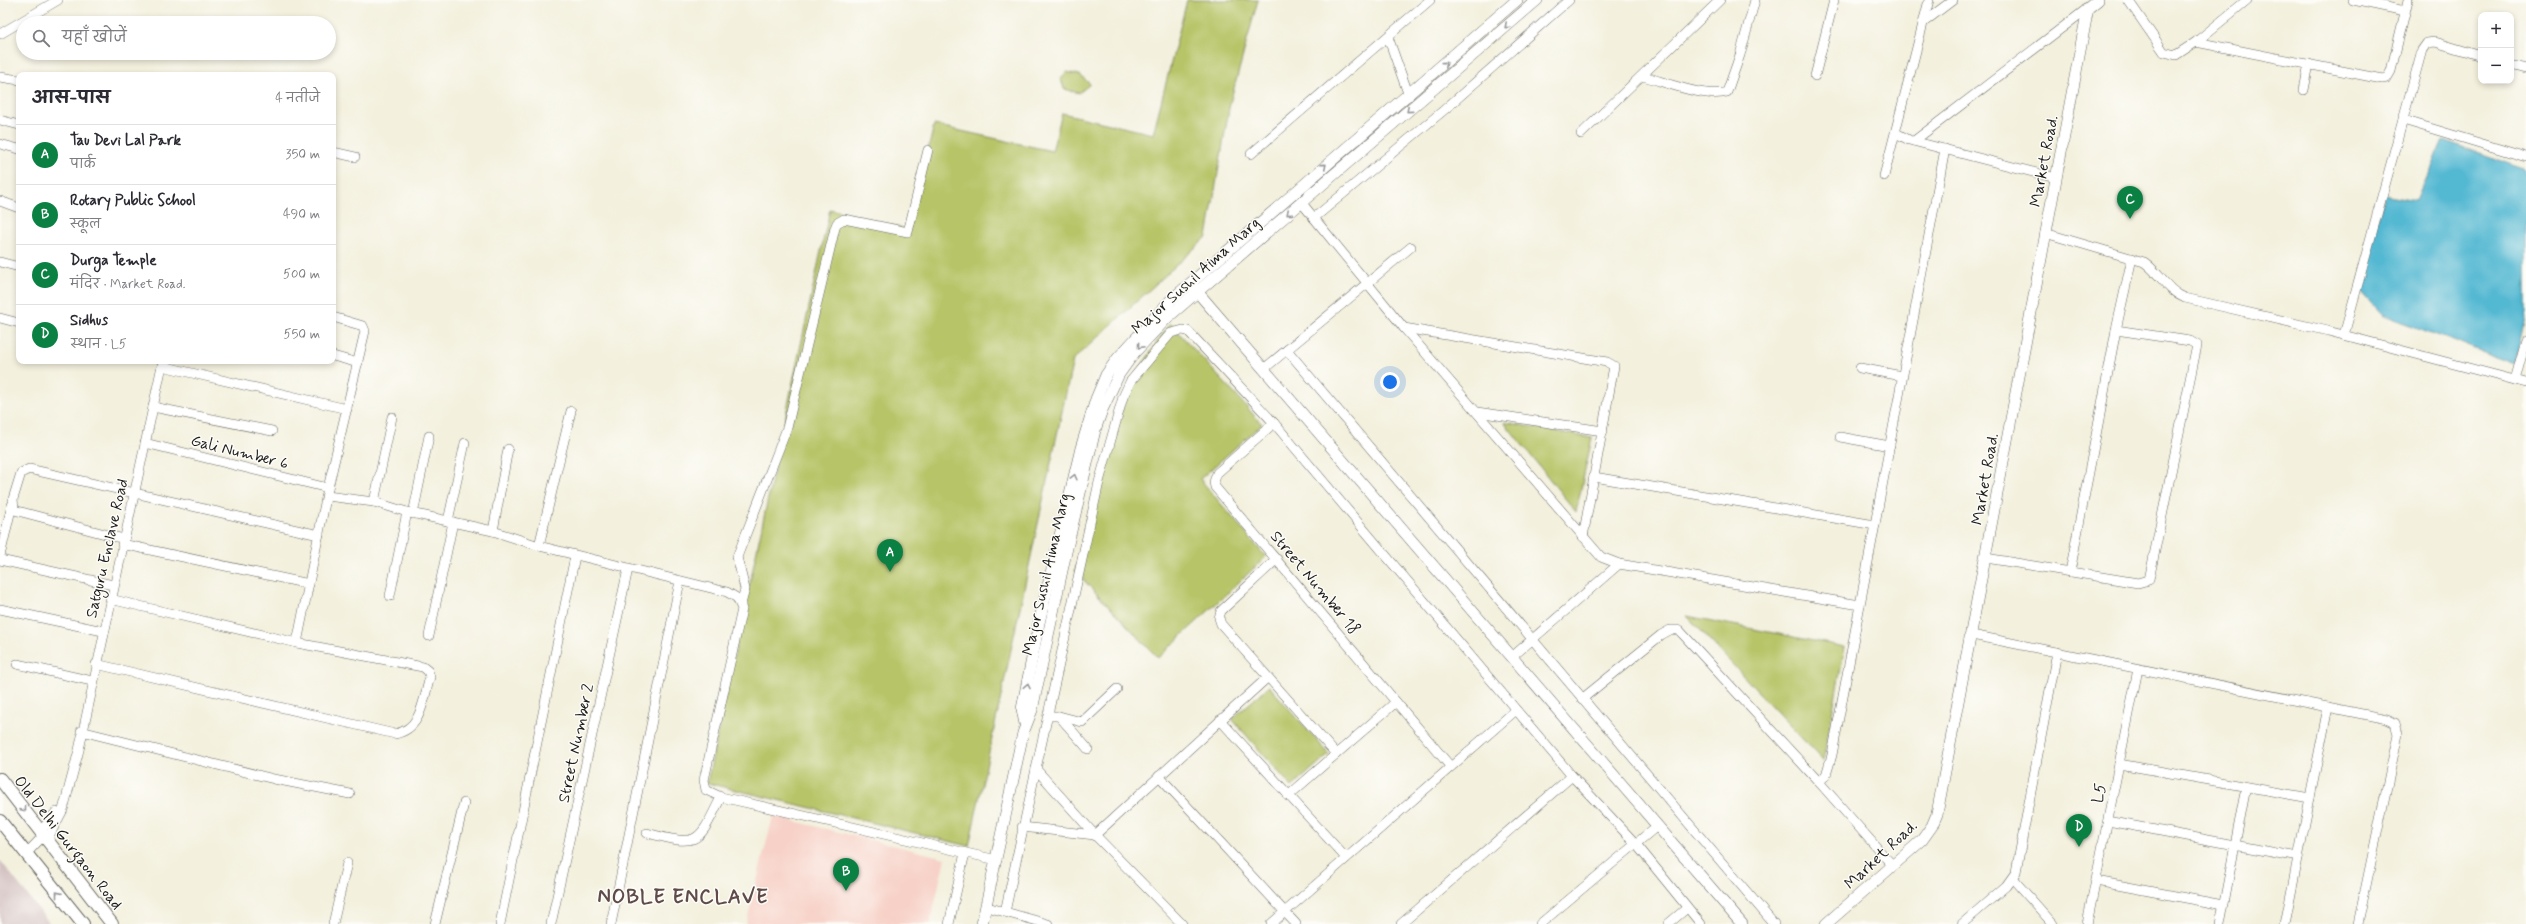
<!DOCTYPE html>
<html lang="hi">
<meta charset="utf-8">
<style>
body{margin:0;font-family:Mynerve,"Playpen Sans Deva",sans-serif;background:#f7f7f7;color:#2b2b33}
.controls{position:absolute;right:12px;top:12px;display:grid;overflow:hidden;border-radius:8px;box-shadow:0 2px 6px #0003}
.controls button{width:36px;height:36px;display:grid;place-items:center;padding:0;border:0;border-bottom:1px solid #e1e1e2;background:#fff;color:#2b2b33;font:20px sans-serif}
.you{position:absolute;left:1390px;top:382px;width:14px;height:14px;margin:-10px;border:3px solid #fff;border-radius:50%;background:#1a73e8;box-shadow:0 0 0 6px #1a73e833}
.badge{display:grid;place-items:center;width:26px;height:26px;border-radius:50%;background:#0b8043;color:#fff;font-size:13px;font-weight:700}
.pin{position:absolute;translate:-50% -33px;filter:drop-shadow(0 1px 2px #0008)}
.pin::after{content:'';position:absolute;top:21px;width:14px;height:12px;background:inherit;clip-path:polygon(0 0,100% 0,50% 100%)}
.list{margin:0;padding:0;list-style:none}
h2{display:flex;justify-content:space-between;align-items:center;height:52px;margin:0;padding:0 16px;font-size:17px}
h2 small{font-size:13px;font-weight:400;color:#7c7c81}
.list li{display:grid;grid-template-columns:26px 1fr auto;gap:12px;align-items:center;box-sizing:border-box;height:60px;padding:0 16px;border-top:1px solid #e1e1e2}
.list b{display:block;font-size:15px;white-space:nowrap}
.list p{margin:0;font-size:13px;white-space:nowrap;color:#7c7c81}
.list em{font-size:13px;font-style:normal;color:#7c7c81}
.icon{flex:none;width:22px;height:22px;fill:none;stroke:currentColor;stroke-width:2;stroke-linecap:round;stroke-linejoin:round}
.map{position:relative;flex:none;width:2526px;height:924px;overflow:hidden}
.search{position:absolute;background:#fff;box-shadow:0 2px 6px #0003;left:16px;top:16px;width:320px;height:44px;display:flex;align-items:center;gap:10px;box-sizing:border-box;padding:0 14px;border-radius:22px;color:#7c7c81;font-size:15px}
.panel{position:absolute;background:#fff;box-shadow:0 2px 6px #0003;left:16px;top:72px;width:320px;height:292px;border-radius:8px}
.map>svg:first-child{display:block}
</style>
<div class="map">
<svg width="2526" height="924" viewBox="0 0 2526 924">
<rect width="100%" height="100%" fill="#fdfcf7"/>
<filter id="ink" filterUnits="userSpaceOnUse"><feTurbulence type="fractalNoise" baseFrequency=".025" numOctaves="2"/><feDisplacementMap in="SourceGraphic" scale="8" xChannelSelector="R" yChannelSelector="G"/><feConvolveMatrix kernelMatrix="1 2 1 2 8 2 1 2 1" color-interpolation-filters="sRGB"/></filter>
<filter id="wash" filterUnits="userSpaceOnUse"><feTurbulence type="fractalNoise" baseFrequency=".012" numOctaves="4" result="noise"/><feDisplacementMap in="SourceGraphic" scale="16" xChannelSelector="R" yChannelSelector="G"/><feGaussianBlur stdDeviation="0.9" result="paint"/><feColorMatrix in="noise" values="0 0 0 0 0 0 0 0 0 0 0 0 0 0 0 0 0 1.4 0 .05"/><feComposite in="paint" operator="in"/></filter>
<g filter="url(#wash)">
<rect width="100%" height="100%" fill="#f3f0dd"/>
<path fill="#f7d1c7" d="M773 816 945 858 930 924H746Z"/>
<path fill="#d2bfc0" d="M0 860 50 924H0Z"/>
<g fill="#b7c567" stroke="#6a7042">
<path d="M1187 0H1258L1230 103 1207 237 1073 360 969 846 707 783 830 209 909 230 934 125 1052 151 1062 113 1153 134Z"/>
<path d="M1067 72 1080 75 1090 84 1079 93 1064 89 1061 79Z"/>
<path d="M1170 323 1262 424 1200 479 1266 557 1158 658 1075 571 1130 383Z"/>
<path d="M1504 422 1592 438 1576 512Z"/>
<path d="M1687 616 1845 647 1823 761Z"/>
<path d="M1269 686 1329 754 1292 787 1232 719Z"/>
</g>
<path fill="#53b8d2" stroke="#386a77" d="M2443 140 2526 170V313L2515 364 2383 315 2359 289 2384 195 2416 201Z"/>
</g>
<g filter="url(#ink)">
<g fill="none" stroke-linecap="round" stroke-linejoin="round">
<defs>
<g id="minor">
<path d="M1569 0 1444 110 1314 218 1404 328 1601 557 1619 564 1860 605"/>
<path d="M2128 0 2164 52 2176 55 2196 42 2247 0"/>
<path d="M2353 0 2405 11"/>
<path d="M1924 22 1953 0"/>
<path d="M0 34 58 0"/>
<path d="M1388 37 1409 96"/>
<path d="M2196 42 2382 79 2387 78 2391 71 2408 0"/>
<path d="M2511 65 2526 69"/>
<path d="M1642 76C1663 81 1706 99 1727 92L1740 55 1755 0"/>
<path d="M1815 76 1834 0"/>
<path d="M0 77 19 80"/>
<path d="M2304 90 2309 64"/>
<path d="M0 120 19 125"/>
<path d="M2403 120 2526 157"/>
<path d="M1896 133 1909 140 2056 178"/>
<path d="M1581 134 1720 0"/>
<path d="M1914 141 2088 8"/>
<path d="M0 144 19 149"/>
<path d="M333 152 355 157"/>
<path d="M1251 154 1430 0"/>
<path d="M1884 176 1929 0"/>
<path d="M0 201 19 208"/>
<path d="M1301 202 1314 218"/>
<path d="M2045 233 2144 262C2159 272 2167 291 2185 298L2328 331 2526 383"/>
<path d="M0 262 19 267"/>
<path d="M0 318 19 323"/>
<path d="M1404 328 1607 362 1614 366 1583 537"/>
<path d="M2344 335 2422 50 2427 43 2435 42 2481 56"/>
<path d="M1287 350 1774 924"/>
<path d="M333 356 358 363"/>
<path d="M162 366 347 409"/>
<path d="M1265 368 1411 247"/>
<path d="M1860 368 1902 376"/>
<path d="M2515 380 2526 340"/>
<path d="M153 407 272 431"/>
<path d="M1477 412 1603 431"/>
<path d="M1274 423 1217 473 1214 482 1215 487 1450 766"/>
<path d="M1840 437 1890 446"/>
<path d="M145 443 328 488"/>
<path d="M1594 477 1875 525"/>
<path d="M327 496 374 502 407 512 493 531 539 546 727 592 737 598 742 609 704 780 706 790 721 797 997 860"/>
<path d="M374 502 392 417"/>
<path d="M413 514 429 436"/>
<path d="M448 521 465 443"/>
<path d="M493 531 508 449"/>
<path d="M124 539 14 510 13 499 21 473 29 469 319 535"/>
<path d="M122 544 309 584"/>
<path d="M539 546 571 411"/>
<path d="M0 556 12 505"/>
<path d="M1986 558 2138 583 2149 580 2197 345 2190 341 2116 330"/>
<path d="M1277 559 1221 611 1219 618 1221 624 1336 754"/>
<path d="M0 560 113 585"/>
<path d="M2070 572 2116 330 2132 258"/>
<path d="M390 596 407 512"/>
<path d="M741 604 745 589 737 557 787 428 835 228 837 223 844 219 908 232 928 150"/>
<path d="M0 609 103 631"/>
<path d="M1972 635 2387 719 2395 723 2398 734 2358 924"/>
<path d="M429 636 453 522"/>
<path d="M297 643 328 488 365 331 363 326 333 317"/>
<path d="M1512 657 1619 564"/>
<path d="M17 664 92 681"/>
<path d="M96 664 395 734C422 729 423 700 430 677L428 671 423 667 297 643 110 599"/>
<path d="M1582 699 1661 635 1670 630H1679L1819 782 1893 866"/>
<path d="M1048 716H1059L1082 722 1117 689"/>
<path d="M1059 716 1088 749"/>
<path d="M1220 720 1346 858"/>
<path d="M81 731 274 779 350 794"/>
<path d="M2119 764 2310 798"/>
<path d="M1159 776 1296 924"/>
<path d="M1819 782 1826 775 1832 755 1945 149"/>
<path d="M1288 796 1396 702"/>
<path d="M2108 821 2298 857"/>
<path d="M1022 827 1095 835 1267 678"/>
<path d="M41 831 56 812"/>
<path d="M647 833C700 847 698 844 721 797"/>
<path d="M47 840 63 810 79 750 163 361"/>
<path d="M26 854 44 835"/>
<path d="M2013 879 2053 924"/>
<path d="M2096 881 2223 905"/>
<path d="M987 907 1048 924"/>
<path d="M1005 912 1036 769"/>
<path d="M333 924 347 863"/>
<path d="M435 924 464 803"/>
<path d="M500 924 575 556"/>
<path d="M551 924 628 569"/>
<path d="M611 924 680 581"/>
<path d="M949 924 965 853"/>
<path d="M1182 924 1095 835 1036 769 1099 482 1123 397 1130 382 1171 333 1183 330 1188 331 1274 423 1572 776 1636 844 1701 924"/>
<path d="M1271 924 1516 710"/>
<path d="M1401 924 1572 776"/>
<path d="M1540 924 1657 826"/>
<path d="M1668 924 1687 908"/>
<path d="M1962 924 2006 886 2016 872 2057 652"/>
<path d="M2087 924 2138 669"/>
<path d="M2220 924 2246 787"/>
<path d="M2285 924 2328 707"/>
</g>
<g id="tertiary">
<path d="M1194 288 1742 924"/>
<path d="M1025 724 1022 709 1039 623 1081 448 1096 399 1106 375 1118 358 1170 301 1517 0"/>
<path d="M982 924 1023 733 1032 710 1066 552 1095 430 1102 410 1119 374 1134 353 1168 317 1537 0"/>
<path d="M1826 924 1922 840 1932 826 1937 814 2088 8 2098 0"/>
</g>
<g id="secondary">
<path d="M0 779 112 924"/>
<path d="M0 821 83 924"/>
</g>
</defs>
<use href="#minor" stroke="#676660" stroke-width="10"/>
<use href="#tertiary" stroke="#676660" stroke-width="12"/>
<use href="#secondary" stroke="#676660" stroke-width="14"/>
<use href="#minor" stroke="#fff" stroke-width="9"/>
<use href="#tertiary" stroke="#fff" stroke-width="11"/>
<use href="#secondary" stroke="#fff" stroke-width="12"/>
</g>
<defs><path id="oneway-chevron" d="M-2-3.5L2.5 0L-2 3.5" fill="none" stroke-width="1.6" stroke-linecap="round" stroke-linejoin="round"/></defs>
<g stroke="#999">
<use href="#oneway-chevron" transform="translate(1507 26) rotate(139)"/>
<use href="#oneway-chevron" transform="translate(1445 64) rotate(-41)"/>
<use href="#oneway-chevron" transform="translate(1409 110) rotate(139)"/>
<use href="#oneway-chevron" transform="translate(1324 166) rotate(-40)"/>
<use href="#oneway-chevron" transform="translate(1289 213) rotate(139)"/>
<use href="#oneway-chevron" transform="translate(1140 346) rotate(131)"/>
<use href="#oneway-chevron" transform="translate(1074 477) rotate(-76)"/>
<use href="#oneway-chevron" transform="translate(1027 686) rotate(-79)"/>
<use href="#oneway-chevron" transform="translate(24 809) rotate(52)"/>
<use href="#oneway-chevron" transform="translate(58 894) rotate(-129)"/>
</g>
</g>
<g text-anchor="middle" stroke-width="3" stroke-linejoin="round" paint-order="stroke">
<g font-size="16" fill="#1c1c1c" stroke="#fdfcf7">
<text transform="translate(2043 161) rotate(-79)" y="6">Market Road.</text>
<text transform="translate(1195 275) rotate(-42)" y="6">Major Sushil Aima Marg</text>
<text transform="translate(240 451) rotate(14)" y="6">Gali Number 6</text>
<text transform="translate(1984 479) rotate(-80)" y="6">Market Road.</text>
<text transform="translate(106 548) rotate(-77)" y="6">Satguru Enclave Road</text>
<text transform="translate(1045 574) rotate(-77)" y="6">Major Sushil Aima Marg</text>
<text transform="translate(1316 582) rotate(50)" y="6">Street Number 18</text>
<text transform="translate(575 743) rotate(-78)" y="6">Street Number 2</text>
<text transform="translate(2098 793) rotate(-79)" y="6">L5</text>
<text transform="translate(69 842) rotate(52)" y="6">Old Delhi Gurgaon Road</text>
<text transform="translate(1880 854) rotate(-43)" y="6">Market Road.</text>
</g>
<g font-size="20" font-weight="bold" letter-spacing="1" fill="#5e4b4a" stroke="#fdfcf7">
<text x="683" y="903">NOBLE ENCLAVE</text>
</g>
</g>
</svg>
<div class="controls">
<button>+</button>
<button>−</button>
</div>
<div class="you"></div>
<div class="pin badge" style="left:890px;top:572px">A</div>
<div class="pin badge" style="left:846px;top:891px">B</div>
<div class="pin badge" style="left:2130px;top:219px">C</div>
<div class="pin badge" style="left:2079px;top:847px">D</div>
<div class="search"><svg class="icon" aria-label="search" viewBox="0 0 24 24"><circle cx="10" cy="10" r="6"/><path d="M15 15l6 6"/></svg>यहाँ खोजें</div>
<section class="panel">
<h2>आस-पास<small>4 नतीजे</small></h2>
<ul class="list">
<li><span class="badge">A</span><div><b>Tau Devi Lal Park</b><p>पार्क</p></div><em>350 m</em></li>
<li><span class="badge">B</span><div><b>Rotary Public School</b><p>स्कूल</p></div><em>490 m</em></li>
<li><span class="badge">C</span><div><b>Durga Temple</b><p>मंदिर · Market Road.</p></div><em>500 m</em></li>
<li><span class="badge">D</span><div><b>Sidhus</b><p>स्थान · L5</p></div><em>550 m</em></li>
</ul>
</section>
</div>
